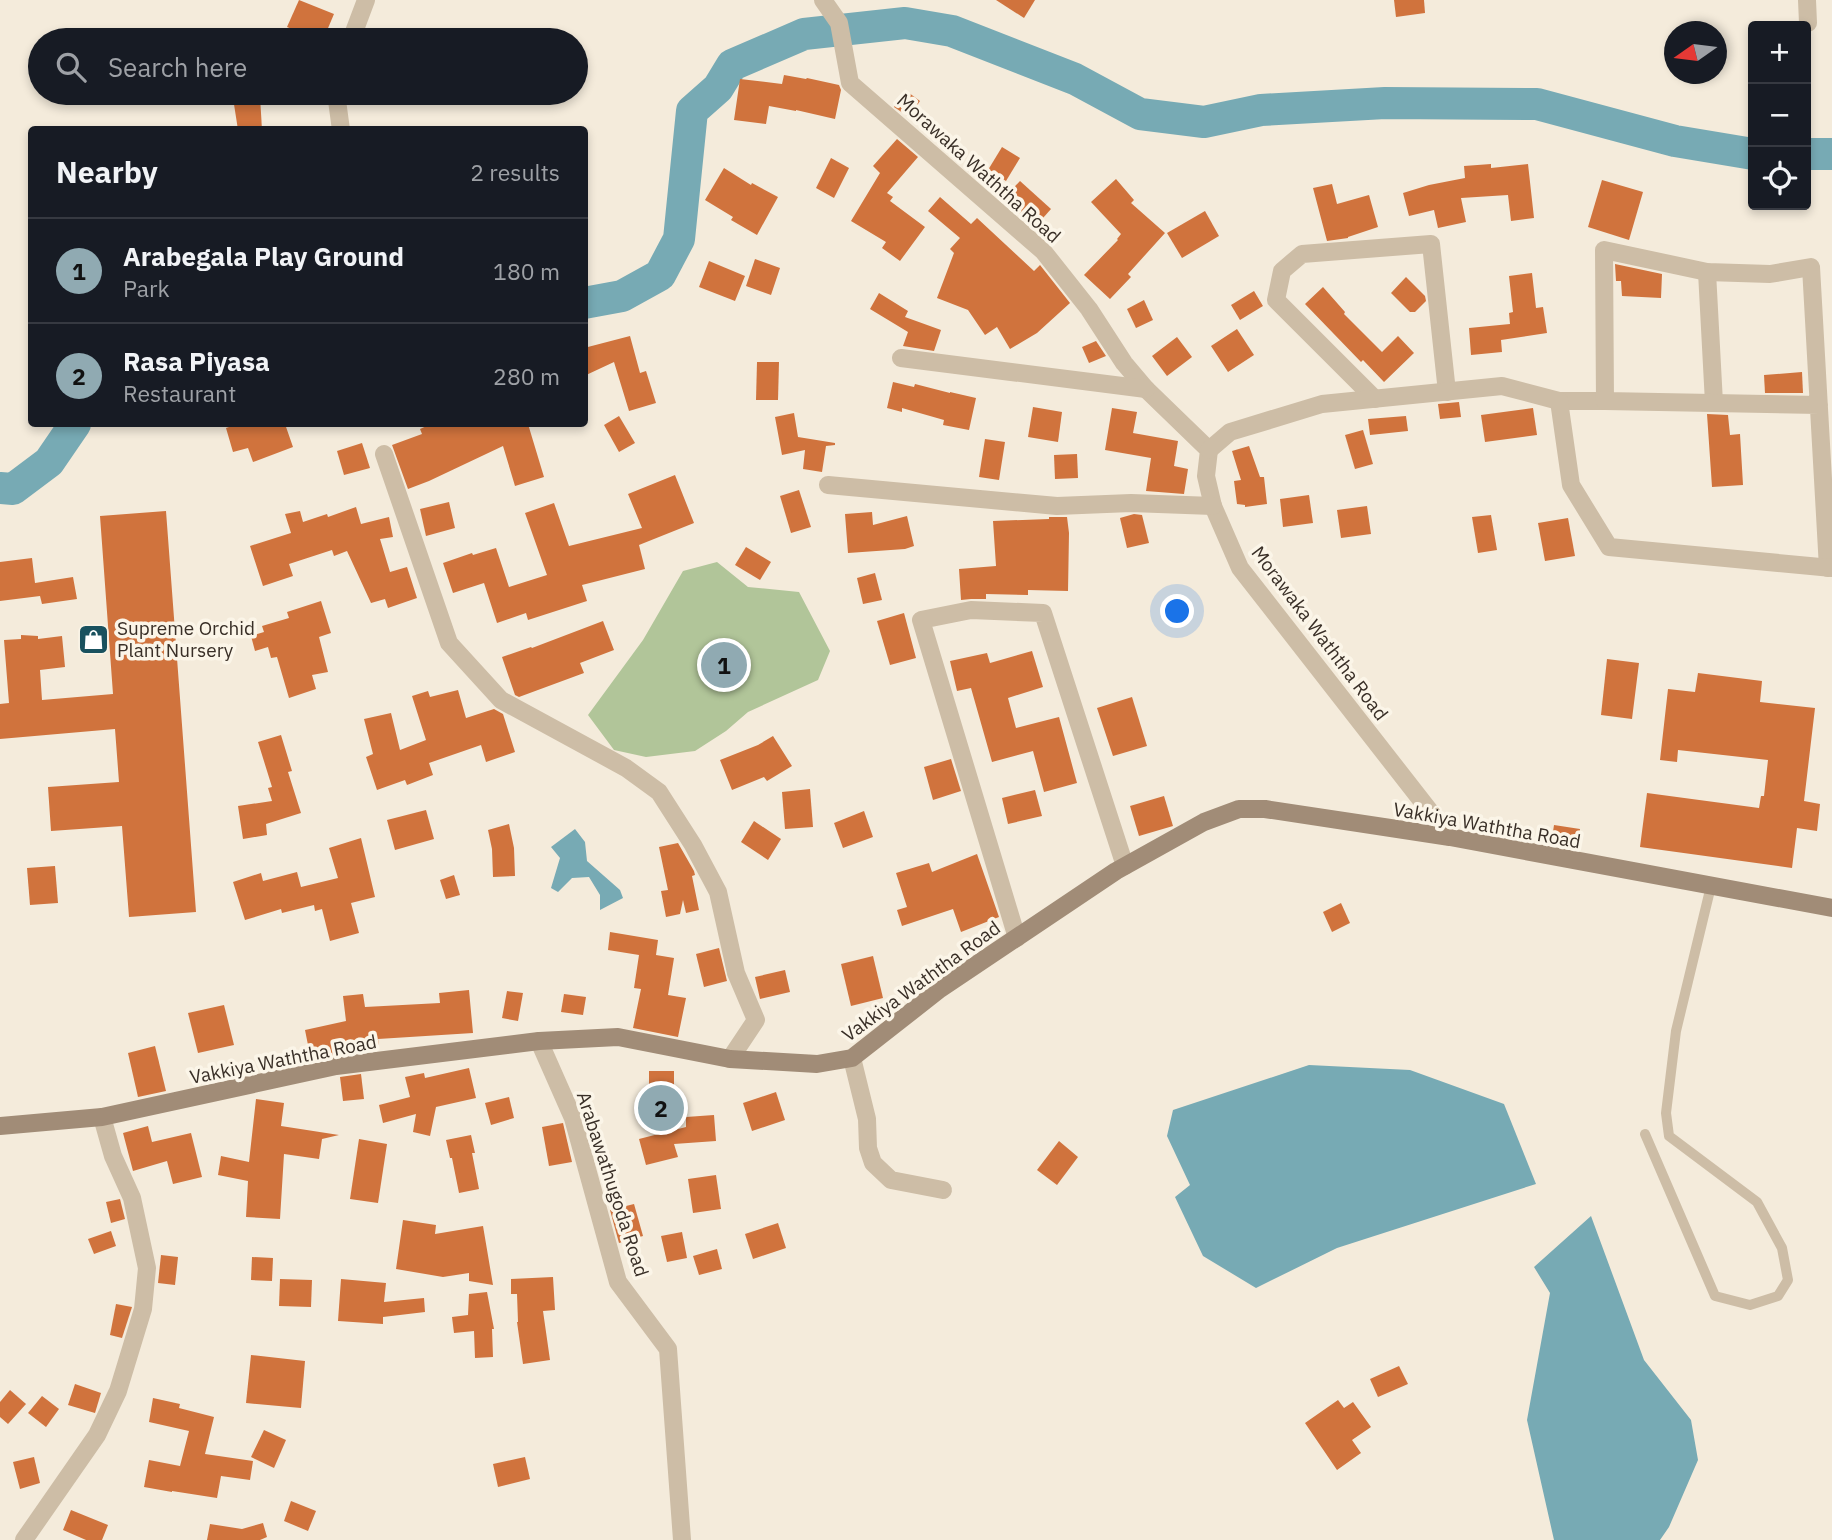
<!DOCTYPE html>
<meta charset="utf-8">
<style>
body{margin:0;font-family:"IBM Plex Sans",sans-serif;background:#242831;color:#f1f3f6}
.controls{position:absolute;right:21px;top:21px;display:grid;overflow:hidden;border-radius:7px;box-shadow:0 4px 10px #0003}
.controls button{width:63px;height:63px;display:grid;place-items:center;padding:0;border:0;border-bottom:2px solid #363941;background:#171b24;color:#f1f3f6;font:35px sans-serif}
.compass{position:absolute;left:1664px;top:21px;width:63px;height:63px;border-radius:50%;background:#171b24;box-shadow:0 4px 10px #0003;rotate:256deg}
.you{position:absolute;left:1178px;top:612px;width:24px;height:24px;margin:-18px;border:5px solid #fff;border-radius:50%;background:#1a73e8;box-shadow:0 0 0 10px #1a73e833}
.badge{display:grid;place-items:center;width:46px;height:46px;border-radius:50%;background:#90aab2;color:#111;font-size:23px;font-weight:700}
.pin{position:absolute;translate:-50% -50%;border:4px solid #fff;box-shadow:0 2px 7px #0006}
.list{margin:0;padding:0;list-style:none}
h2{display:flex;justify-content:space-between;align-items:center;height:91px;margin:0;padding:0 28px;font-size:30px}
h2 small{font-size:23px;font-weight:400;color:#9ea1a6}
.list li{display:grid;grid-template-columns:46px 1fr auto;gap:21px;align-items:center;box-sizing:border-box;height:105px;padding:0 28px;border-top:2px solid #363941}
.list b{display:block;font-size:26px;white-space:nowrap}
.list p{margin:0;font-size:23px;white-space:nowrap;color:#9ea1a6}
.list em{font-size:23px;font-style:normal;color:#9ea1a6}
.icon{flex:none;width:38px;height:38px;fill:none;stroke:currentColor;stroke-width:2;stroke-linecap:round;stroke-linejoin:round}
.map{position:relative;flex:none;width:1832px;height:1540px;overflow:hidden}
.search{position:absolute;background:#171b24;box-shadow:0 4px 10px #0003;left:28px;top:28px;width:560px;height:77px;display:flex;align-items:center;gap:18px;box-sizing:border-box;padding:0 24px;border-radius:38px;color:#9ea1a6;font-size:26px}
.panel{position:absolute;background:#171b24;box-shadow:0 4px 10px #0003;left:28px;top:126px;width:560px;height:301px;border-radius:7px}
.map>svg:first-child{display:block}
</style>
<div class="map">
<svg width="1832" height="1540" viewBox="0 0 1832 1540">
<rect width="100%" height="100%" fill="#f4ebdb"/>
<path fill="#b1c599" d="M717 562 748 587 799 592 830 651 818 680 748 712 726 731 695 751 646 757 614 750 588 715 643 640 683 571Z"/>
<g fill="#77aab4">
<path d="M575 829 585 842 587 861 620 890 623 898 600 910V895L589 877 572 878 558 892 551 888 560 858 551 847Z"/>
<path d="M1309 1065 1410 1070 1504 1104 1536 1184 1337 1248 1256 1288 1203 1256 1175 1197 1190 1185 1167 1136 1173 1110Z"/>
<path d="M1591 1216 1644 1360 1691 1420 1698 1460 1669 1527 1660 1540H1554L1527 1420 1550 1293 1534 1267Z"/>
</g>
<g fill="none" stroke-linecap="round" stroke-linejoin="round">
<g stroke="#77aab4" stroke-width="32">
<path d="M1806 154H1832"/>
<path d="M584 303 622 296 660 275 679 239 692 111 718 88 732 65 804 34 905 23 952 31 1075 79 1140 114 1204 122 1261 110 1385 103 1537 104 1675 141 1753 154"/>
<path d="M0 488 13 489 49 462 75 424"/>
</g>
</g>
<g fill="#d0733d">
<path d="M299 0 334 14 323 40H318L287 27Z"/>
<path d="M996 0H1035L1024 18Z"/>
<path d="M1394 0H1424L1425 13 1396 17Z"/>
<path d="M784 75 806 79 807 78 839 85 841 90 835 119 796 110V111L769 106 766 124 734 120 740 79 782 84Z"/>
<path d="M905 90 920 101 909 117 894 107Z"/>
<path d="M260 96 262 130H238L233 98Z"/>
<path d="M897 139 918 157 887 193 893 197 890 201 925 227 900 261 882 248 886 242 851 221 880 173 873 166Z"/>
<path d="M1002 147 1020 158 1006 181 988 170Z"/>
<path d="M831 158 849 168 834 198 816 188Z"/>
<path d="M1491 164V168L1528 164 1534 218 1511 221 1508 195 1461 198 1466 222 1438 228 1434 210 1409 216 1403 193 1429 185 1465 178 1464 166Z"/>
<path d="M724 168 751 185 752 183 778 197 757 235 731 220 733 217 705 200Z"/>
<path d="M1116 179 1134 200 1131 203 1165 233 1128 274 1131 277 1110 299 1084 275 1118 240 1117 239 1121 234 1091 202Z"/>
<path d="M1602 180 1643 192 1629 240 1588 227Z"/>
<path d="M1020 181 1051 209 1035 227 1002 200Z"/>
<path d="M1332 184 1337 204 1369 195 1378 227 1348 237V238L1327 241 1313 188Z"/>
<path d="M940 197 971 224 977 218 1034 271 1040 265 1070 303 1037 333 1010 349 997 327 985 335 968 310 937 298 954 253 950 249 960 238 928 211Z"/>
<path d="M1205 211 1219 236 1182 258 1167 233Z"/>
<path d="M755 259 780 268 771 295 746 286Z"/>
<path d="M709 261 745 276 735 301 699 287Z"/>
<path d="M1615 264 1662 274 1661 298 1622 296 1621 281H1616Z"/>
<path d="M1532 273 1536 308 1543 307 1547 333 1501 340 1502 352 1471 355 1469 328 1510 324 1509 313 1513 312 1509 276Z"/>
<path d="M1406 277 1425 296 1426 301 1415 312H1410L1391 293Z"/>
<path d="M1323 287 1345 312 1344 314 1382 352 1398 336 1414 353 1384 382 1363 360 1361 362 1305 304Z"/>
<path d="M1254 291 1263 306 1240 320 1231 305Z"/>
<path d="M879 293 908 311 905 317 941 330 934 351 903 346 908 332 870 309Z"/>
<path d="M1144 300 1153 320 1136 328 1127 309Z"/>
<path d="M1237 329 1254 355 1228 372 1211 346Z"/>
<path d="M630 336 640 373 646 371 656 403 629 411 614 362 584 376V348Z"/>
<path d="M1177 337 1192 357 1167 376 1152 356Z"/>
<path d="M1096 341 1106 356 1089 363 1082 347Z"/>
<path d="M757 362H779L778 400H756Z"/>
<path d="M1802 372 1803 393H1765L1764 375Z"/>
<path d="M893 382 914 387 915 384 950 393V392L976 398 969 430 943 425 944 420 902 408V412L887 408Z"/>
<path d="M1459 402 1461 417 1440 419 1438 404Z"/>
<path d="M1033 407 1062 412 1058 442 1028 437Z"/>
<path d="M1112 408 1137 412 1133 433 1178 441 1174 466 1188 469 1184 494 1146 491 1151 458 1105 450Z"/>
<path d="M1533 408 1537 435 1485 442 1481 415Z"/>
<path d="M794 413 798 437 835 443V445L826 446 822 472 803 469 805 450 782 455 775 417Z"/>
<path d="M1707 414 1728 415 1730 435 1740 434 1743 485 1712 487Z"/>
<path d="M619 416 635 443 619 452 604 425Z"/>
<path d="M1406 416 1408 431 1370 435 1368 419Z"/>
<path d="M238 424H285L293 447 253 462 248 448 233 452 226 428Z"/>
<path d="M431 424H528L544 477 515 486 503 446 429 481 408 489 392 445 422 434 420 429Z"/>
<path d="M1363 430 1373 464 1355 469 1345 435Z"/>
<path d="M985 439 1005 442 999 480 979 477Z"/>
<path d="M362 443 370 468 344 475 337 451Z"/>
<path d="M1249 446 1260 477H1264L1267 504 1245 507V505L1237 504 1234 481 1241 480 1232 451Z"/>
<path d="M1077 454 1078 478 1055 479 1054 455Z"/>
<path d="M675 475 694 523 639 545 645 569 582 585 587 601 528 620 526 613 497 623 484 583 453 593 443 563 472 553 473 555 496 548 509 587 547 575 525 513 554 503 569 546 642 528 628 494Z"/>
<path d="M799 490 811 527 791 533 780 496Z"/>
<path d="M1309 495 1313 523 1283 527 1280 499Z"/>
<path d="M449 502 455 528 426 536 420 509Z"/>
<path d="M1367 506 1371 534 1341 538 1337 510Z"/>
<path d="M356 507 361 524 389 517 393 537 380 539 390 572 407 567 417 598 388 608 385 599 371 603 347 551 334 556 332 550 289 564 293 576 263 586 250 546 291 533 285 514 300 511 303 522 327 514 328 517Z"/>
<path d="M166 511 196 912 129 917 122 826 51 831 48 787 119 782 115 729 0 739V704L9 703 4 640 21 639V635L38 636V639L62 636 65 667 40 670 42 700 113 694 100 516Z"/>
<path d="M872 512 873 525 907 516 914 546 905 549 848 553 845 514Z"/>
<path d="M1134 514 1142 515 1149 543 1127 548 1120 518Z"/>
<path d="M1491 515 1497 550 1478 553 1472 517Z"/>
<path d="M1049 517H1067L1069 533 1068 591 1028 590V595L986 594V599H971L961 600 959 569 996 566 993 521 1049 519Z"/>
<path d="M1568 518 1575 556 1545 561 1538 523Z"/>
<path d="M746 547 771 562 760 580 735 565Z"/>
<path d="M32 558 35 583 73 577 77 599 42 604 40 596 0 601V562Z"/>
<path d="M875 573 882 600 863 604 857 578Z"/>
<path d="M321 601 331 633 319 637 328 672 312 675 316 689 289 698 277 657 271 658 268 647 255 651 251 636 264 632 262 626 289 618 287 612Z"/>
<path d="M904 613 916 658 890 665 877 621Z"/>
<path d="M603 621 614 650 580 663 584 673 519 697 515 695 502 657 531 647 532 648Z"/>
<path d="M1032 651 1043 687 1008 698 1016 728 1059 717 1077 783 1044 792 1033 751 992 762 971 688 957 691 950 661 987 653 990 663Z"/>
<path d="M1607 659 1639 663 1632 719 1601 715Z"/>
<path d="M1698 673 1762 681 1760 702 1815 708 1804 801 1820 804 1817 831 1797 828 1792 868 1640 847 1647 793 1759 808 1761 796H1764L1768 760 1678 750 1677 762 1660 760 1668 689 1695 692Z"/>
<path d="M458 690 466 718 494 709 503 714 515 752 486 762 481 745 429 763 433 775 407 785 405 780 377 790 366 757 373 754 364 719 391 713 400 750 426 740 412 696 428 691 430 697Z"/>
<path d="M1132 697 1147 746 1113 756 1097 708Z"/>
<path d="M281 735 292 771 288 772 301 813 266 824 267 835 243 839 238 806 272 801 268 788 272 787 258 742Z"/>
<path d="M773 736 792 766 767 781 764 777 732 790 720 760 758 745Z"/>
<path d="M951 759 961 791 933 800 924 767Z"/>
<path d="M810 789 813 827 785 829 782 792Z"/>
<path d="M1035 790 1042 816 1008 824 1002 798Z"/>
<path d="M1164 796 1173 826 1139 836 1130 806Z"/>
<path d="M426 810 434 839 395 850 387 820Z"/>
<path d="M864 811 873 837 843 848 834 823Z"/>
<path d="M754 821 781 839 768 860 741 842Z"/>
<path d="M509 824 514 848 515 876 493 877 492 849 488 830Z"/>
<path d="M1554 825 1580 829 1578 842 1552 838Z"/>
<path d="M361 838 375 897 351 903 359 933 330 941 322 909 315 911 314 905 282 913 281 909 245 920 233 882 261 873 263 881 297 872 301 887 338 878 329 848Z"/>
<path d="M678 843 694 871 695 875 692 876 699 910 686 913 683 900 680 914 666 917 661 891 668 890 659 847Z"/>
<path d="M977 854 999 917 961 932 953 909 902 926 897 910 907 907 896 873 929 863 932 872Z"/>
<path d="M55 866 58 903 30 905 27 868Z"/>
<path d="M454 875 460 895 446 899 440 880Z"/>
<path d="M1341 903 1350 923 1332 932 1323 912Z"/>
<path d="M610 932 658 940 656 955 674 958 668 995 686 998 678 1037 633 1028 641 989 634 988 639 955 608 950Z"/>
<path d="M719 948 727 981 704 987 696 954Z"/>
<path d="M873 956 883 998 851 1006 841 964Z"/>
<path d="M785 970 790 992 760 999 755 977Z"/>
<path d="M469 990 473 1033 378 1039 379 1046 359 1049V1052L311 1060 305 1030 346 1021 343 996 363 994 365 1007 440 1003 439 993Z"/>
<path d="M507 991 523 993 518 1021 502 1018Z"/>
<path d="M564 994 586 997 583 1015 561 1012Z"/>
<path d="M224 1005 234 1045 198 1053 188 1013Z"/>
<path d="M155 1046 166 1091 138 1097 128 1053Z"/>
<path d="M469 1068 476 1098 436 1107 430 1136 413 1132 416 1114 383 1123 379 1105 410 1097 405 1077 424 1073 425 1078Z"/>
<rect x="649" y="1071" width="25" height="29"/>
<path d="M361 1074 364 1099 343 1101 340 1077Z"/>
<path d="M776 1092 785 1120 752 1131 743 1103Z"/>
<path d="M509 1097 514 1118 491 1125 485 1103Z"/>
<path d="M256 1099 284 1103 281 1126 339 1135 322 1139 319 1159 284 1154 280 1219 246 1217 248 1181 218 1175 221 1156 249 1162Z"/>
<path d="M714 1115 716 1141 674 1144 678 1157 646 1165 639 1139 686 1127V1117Z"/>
<path d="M563 1123 572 1162 549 1166 542 1127Z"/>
<path d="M148 1126 152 1142 191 1133 202 1177 173 1184 167 1161 133 1171 123 1133Z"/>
<path d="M471 1135 475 1153H472L479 1189 459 1193 452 1158H450L446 1140Z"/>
<path d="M359 1139 387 1144 378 1203 350 1199Z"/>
<path d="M1059 1141 1078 1157 1057 1185 1037 1170Z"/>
<path d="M716 1175 721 1209 693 1213 688 1179Z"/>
<path d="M120 1199 125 1219 111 1223 106 1202Z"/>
<path d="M634 1204 643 1236 619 1243 610 1210Z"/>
<path d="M403 1220 436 1225 435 1234 483 1226 493 1285 469 1281V1273L443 1277 396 1269Z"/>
<path d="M778 1223 786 1248 753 1259 745 1234Z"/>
<path d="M111 1231 116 1246 94 1254 88 1239Z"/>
<path d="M682 1232 687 1258 667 1262 661 1236Z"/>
<path d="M717 1249 722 1269 699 1275 693 1256Z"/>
<path d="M161 1255 178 1257 175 1285 158 1283Z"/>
<path d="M252 1257 273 1258 272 1281 251 1280Z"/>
<path d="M553 1277 555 1310 543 1311 550 1360 523 1364 517 1322H518L517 1294H511V1279Z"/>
<path d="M280 1279 312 1280 311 1307 279 1306Z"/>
<path d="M341 1279 386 1283 384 1302 424 1298 425 1312 383 1317V1324L338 1321Z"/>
<path d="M487 1292 494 1329H492L493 1357 475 1358 474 1331 454 1333 452 1317 468 1315 469 1294Z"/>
<path d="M116 1304 132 1307 122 1338 110 1335Z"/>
<path d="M251 1355 305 1361 301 1408 246 1403Z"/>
<path d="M1399 1366 1408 1384 1378 1397 1370 1379Z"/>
<path d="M75 1384 101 1393 95 1413 68 1405Z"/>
<path d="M10 1390 26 1404 8 1424 0 1417V1402Z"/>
<path d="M42 1396 59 1409 46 1427 28 1413Z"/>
<path d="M153 1398 180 1404 179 1408 214 1417 205 1454 253 1461 250 1480 221 1476 217 1498 172 1491V1492L144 1487 149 1460 180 1466 189 1431 149 1422Z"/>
<path d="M1338 1400 1344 1408 1353 1402 1371 1427 1352 1440 1361 1453 1337 1470 1305 1423Z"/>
<path d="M264 1430 286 1440 274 1468 251 1457Z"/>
<path d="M34 1457 40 1483 20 1489 13 1462Z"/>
<path d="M525 1457 530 1479 498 1487 493 1464Z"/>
<path d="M291 1501 316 1511 308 1531 284 1521Z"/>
<path d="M71 1510 108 1525 102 1540H86L63 1530Z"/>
<path d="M263 1523 267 1537 260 1540H207L210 1524 242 1529Z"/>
</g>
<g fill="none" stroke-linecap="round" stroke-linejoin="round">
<path stroke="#cdbda6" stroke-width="10" d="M1645 1134 1715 1296 1750 1305 1778 1296 1788 1280 1782 1248 1757 1202 1669 1136 1666 1113 1676 1031 1711 886"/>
<g stroke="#cdbda6" stroke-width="18">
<path d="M823 0 839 23 850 83 1043 251 1089 309 1124 363 1146 389 1209 450 1206 476 1213 506 1240 568 1450 837"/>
<path d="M1807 0 1808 23"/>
<path d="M351 40 366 0"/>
<path d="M336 93 341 130"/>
<path d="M1707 272 1714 403"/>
<path d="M901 358 1146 389"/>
<path d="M1375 399 1276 300 1282 271 1302 254 1431 244 1447 392"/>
<path d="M1559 401H1605"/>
<path d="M1819 405 1605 401 1604 250 1707 272 1770 274 1811 267 1828 568"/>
<path d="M1209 450 1230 432 1322 404 1502 386 1559 401 1571 485 1609 547 1832 568"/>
<path d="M384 454 449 643 501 700 626 768 659 792 693 845 718 892 736 973 756 1020 730 1059"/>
<path d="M828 485 1057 506 1131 503 1213 506"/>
<path d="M1017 938 921 620 971 610 1043 613 1125 866"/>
<path d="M539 1041 573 1118 618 1282 668 1349 682 1540"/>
<path d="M852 1058 867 1119 868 1148 873 1163 891 1180 943 1190"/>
<path d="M24 1540 97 1435 118 1391 143 1309 147 1268 132 1198 113 1156 102 1117"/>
</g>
<path stroke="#a18c77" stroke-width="18" d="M0 1126 102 1117 336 1066 539 1041 618 1037 730 1059 817 1064 852 1058 940 989 1116 871 1204 822 1239 809H1265L1450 837 1832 908"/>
</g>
<defs>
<symbol id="shop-square" viewBox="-11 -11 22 22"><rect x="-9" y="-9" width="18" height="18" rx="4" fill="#19515e" stroke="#fbf5e8"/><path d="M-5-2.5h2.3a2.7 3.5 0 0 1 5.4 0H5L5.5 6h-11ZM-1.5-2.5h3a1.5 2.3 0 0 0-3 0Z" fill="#fff"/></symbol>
</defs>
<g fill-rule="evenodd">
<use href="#shop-square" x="76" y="622" width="35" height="35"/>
</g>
<g text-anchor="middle" stroke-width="7" stroke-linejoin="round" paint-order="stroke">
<g font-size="19" fill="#392f27" stroke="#fbf5e8">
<text transform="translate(979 168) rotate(42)" y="7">Morawaka Waththa Road</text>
<text transform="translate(1320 633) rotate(53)" y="7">Morawaka Waththa Road</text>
<text transform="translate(1487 825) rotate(10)" y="7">Vakkiya Waththa Road</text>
<text transform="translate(921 981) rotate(-36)" y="7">Vakkiya Waththa Road</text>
<text transform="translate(283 1059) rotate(-11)" y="7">Vakkiya Waththa Road</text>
<text transform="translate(613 1184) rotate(72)" y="7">Arabawathugoda Road</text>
</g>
<g font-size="19" fill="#392f27" stroke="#fbf5e8" text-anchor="start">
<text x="117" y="635">Supreme Orchid<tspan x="117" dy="22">Plant Nursery</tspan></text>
</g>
</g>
</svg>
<div class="controls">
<button>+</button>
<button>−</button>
<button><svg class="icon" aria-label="locate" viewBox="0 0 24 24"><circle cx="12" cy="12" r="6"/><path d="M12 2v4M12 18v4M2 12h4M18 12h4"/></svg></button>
</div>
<svg class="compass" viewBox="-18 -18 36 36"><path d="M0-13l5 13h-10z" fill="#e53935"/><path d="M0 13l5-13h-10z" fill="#9ea1a6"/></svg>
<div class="you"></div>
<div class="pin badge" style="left:724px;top:665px">1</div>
<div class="pin badge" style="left:661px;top:1108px">2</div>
<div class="search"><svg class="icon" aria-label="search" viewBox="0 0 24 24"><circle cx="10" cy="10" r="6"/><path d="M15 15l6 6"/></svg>Search here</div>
<section class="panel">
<h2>Nearby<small>2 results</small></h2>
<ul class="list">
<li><span class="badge">1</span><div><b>Arabegala Play Ground</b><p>Park</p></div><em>180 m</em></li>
<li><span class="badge">2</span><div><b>Rasa Piyasa</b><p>Restaurant</p></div><em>280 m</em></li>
</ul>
</section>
</div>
